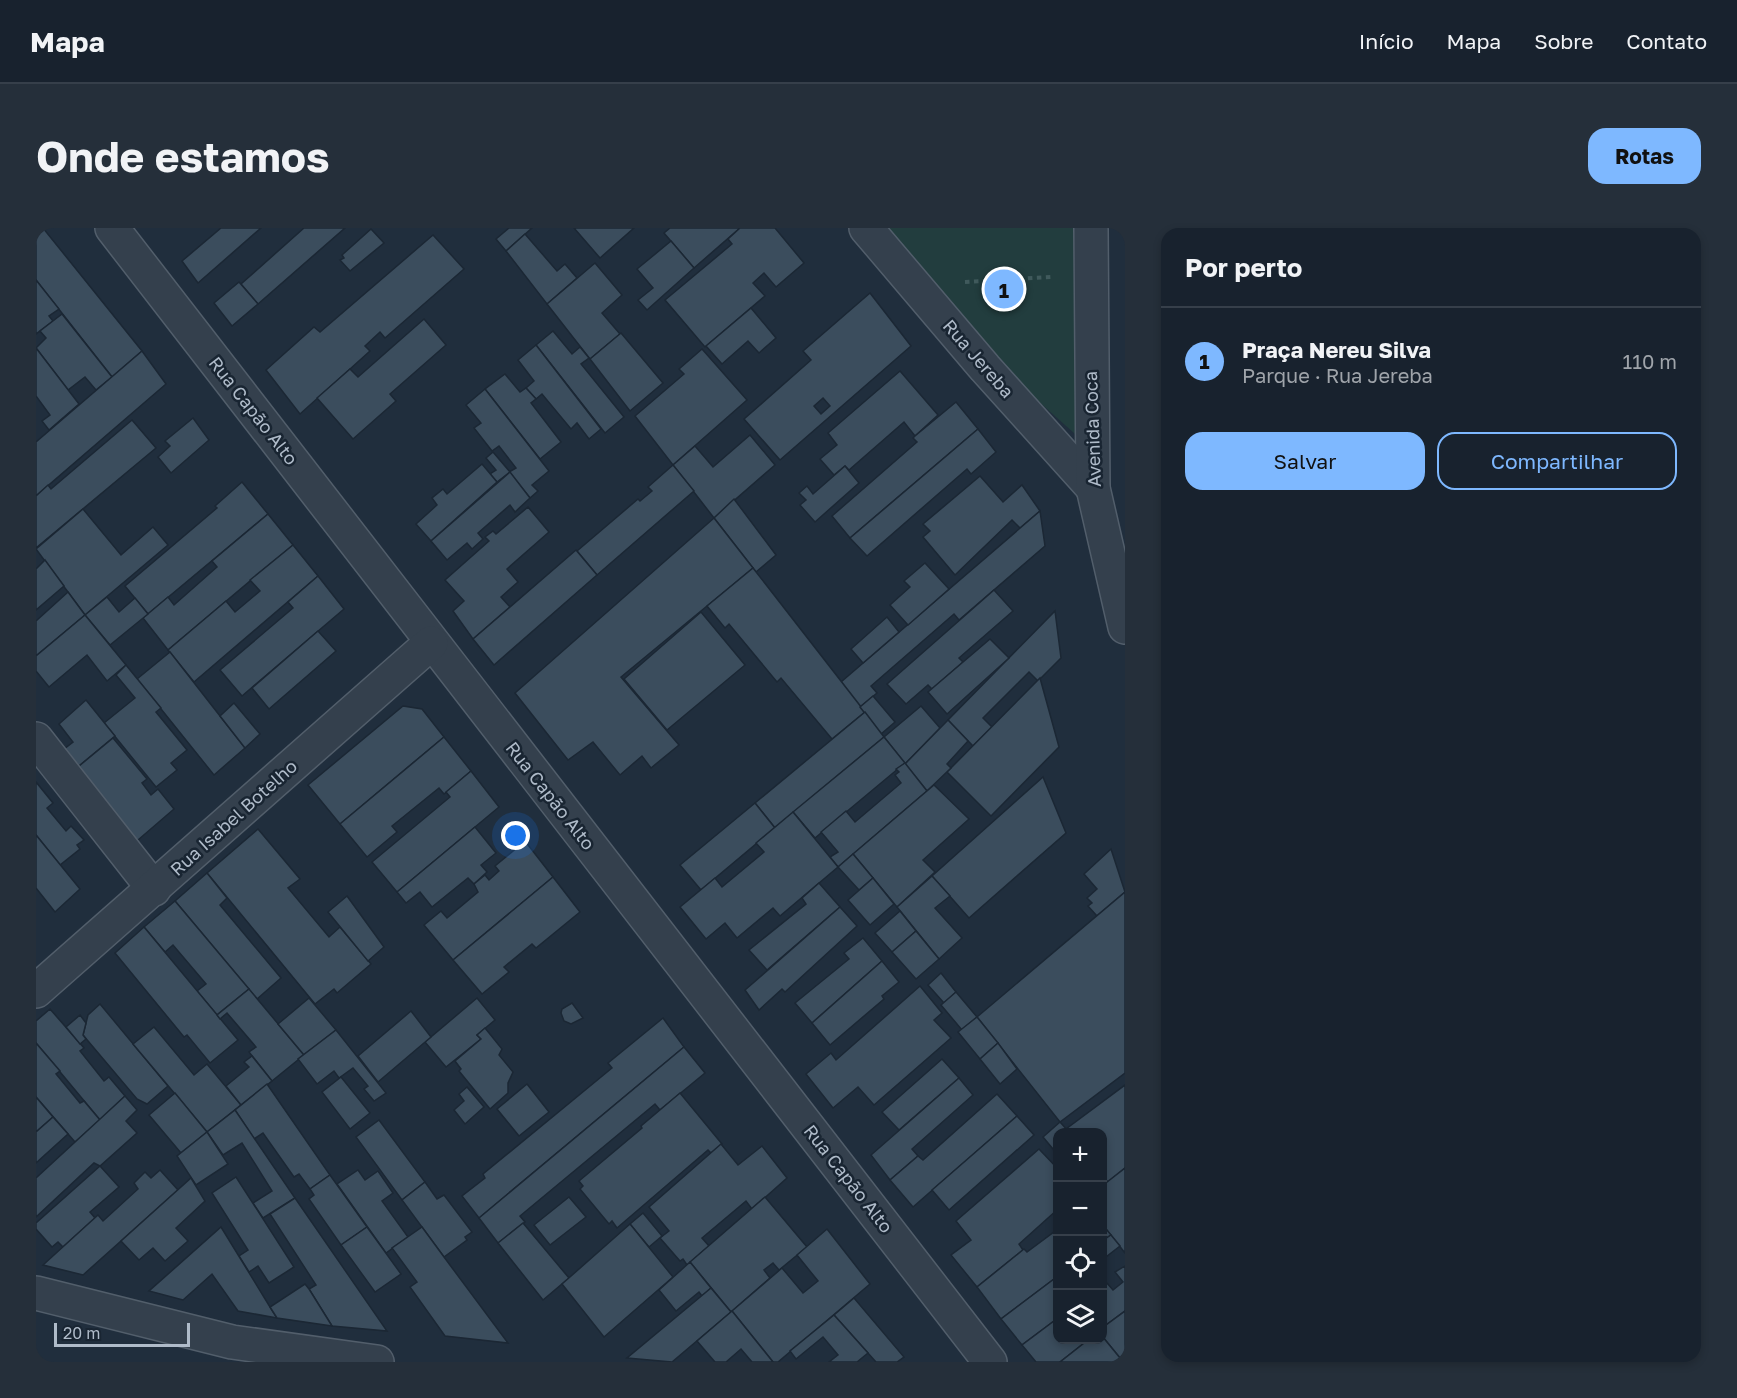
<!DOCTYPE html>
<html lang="pt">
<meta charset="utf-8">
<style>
body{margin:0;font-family:"Golos Text",sans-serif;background:#252f3a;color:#f1f3f6}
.controls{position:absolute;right:18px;bottom:18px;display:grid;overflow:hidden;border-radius:12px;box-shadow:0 3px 9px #0003}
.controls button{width:54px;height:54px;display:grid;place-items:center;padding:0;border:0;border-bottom:2px solid #363f4a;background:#18222e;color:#f1f3f6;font:30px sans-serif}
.scale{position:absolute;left:18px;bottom:15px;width:136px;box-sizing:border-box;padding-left:6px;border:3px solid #afbbc9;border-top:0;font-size:16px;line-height:21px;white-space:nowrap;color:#afbbc9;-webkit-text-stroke:4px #192532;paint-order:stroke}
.you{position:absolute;left:480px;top:608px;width:21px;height:21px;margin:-15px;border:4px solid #fff;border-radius:50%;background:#1a73e8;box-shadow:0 0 0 9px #1a73e833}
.badge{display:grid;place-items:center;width:39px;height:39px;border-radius:50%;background:#7eb8ff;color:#111;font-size:20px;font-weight:700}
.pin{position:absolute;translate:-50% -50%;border:3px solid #fff;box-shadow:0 2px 6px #0006}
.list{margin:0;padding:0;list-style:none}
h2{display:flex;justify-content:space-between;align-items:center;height:78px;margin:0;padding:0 24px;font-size:26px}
h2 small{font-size:20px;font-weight:400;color:#9fa4aa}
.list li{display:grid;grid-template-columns:39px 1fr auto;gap:18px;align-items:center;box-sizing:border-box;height:108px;padding:0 24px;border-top:2px solid #363f4a}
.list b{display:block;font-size:22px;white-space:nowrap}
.list p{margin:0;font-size:20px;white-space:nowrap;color:#9fa4aa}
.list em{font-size:20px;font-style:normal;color:#9fa4aa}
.actions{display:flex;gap:12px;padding:18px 24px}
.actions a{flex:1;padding:14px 0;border:2px solid #7eb8ff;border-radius:18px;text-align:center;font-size:21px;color:#7eb8ff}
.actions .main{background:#7eb8ff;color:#111}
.icon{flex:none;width:33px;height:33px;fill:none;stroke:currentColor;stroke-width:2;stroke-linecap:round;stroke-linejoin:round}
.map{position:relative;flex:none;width:1089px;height:1134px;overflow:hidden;border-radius:18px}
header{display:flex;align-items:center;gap:36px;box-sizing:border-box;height:84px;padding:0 30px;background:#18222e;border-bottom:2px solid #363f4a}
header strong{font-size:28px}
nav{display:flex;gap:33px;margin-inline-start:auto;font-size:21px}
.intro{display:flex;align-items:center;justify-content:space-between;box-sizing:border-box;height:144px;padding:0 36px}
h1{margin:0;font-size:42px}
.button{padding:15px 27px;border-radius:18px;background:#7eb8ff;color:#111;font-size:21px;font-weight:700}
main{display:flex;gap:36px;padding:0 36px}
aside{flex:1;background:#18222e;border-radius:18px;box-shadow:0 3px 9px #0003}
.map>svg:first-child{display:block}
</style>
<header>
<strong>Mapa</strong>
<nav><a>Início</a><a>Mapa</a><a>Sobre</a><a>Contato</a></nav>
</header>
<div class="intro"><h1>Onde estamos</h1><a class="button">Rotas</a></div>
<main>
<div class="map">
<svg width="1089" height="1134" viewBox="0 0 1089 1134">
<rect width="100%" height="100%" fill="#202e3d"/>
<path fill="#223d3e" d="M845 0H1042L1039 206 945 122Z"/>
<g fill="#3b4d5d" stroke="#1b2734" stroke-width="1.5" fill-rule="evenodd">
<path d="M0 0H7L106 123 76 149 0 52Z"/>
<path d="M185 0H225L162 55 146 33Z"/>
<path d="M268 0H309L222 76 205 56Z"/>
<path d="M473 0H496L470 23 460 11Z"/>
<path d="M538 0H598L564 30Z"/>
<path d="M634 0H704L658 40 628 5Z"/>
<path d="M704 0H739L768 35 740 59 728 45 717 55 729 68 669 119 629 72 696 16 692 11Z"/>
<path d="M335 1 348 15 314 43 304 32 308 30 306 27Z"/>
<path d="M489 6 521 43 529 36 541 50 511 76 470 23Z"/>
<path d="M397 7 428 41 349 110 344 104 329 118 334 123 264 186 230 142 278 99 284 104Z"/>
<path d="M635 13 658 40 611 82 602 72 617 60 601 41Z"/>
<path d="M559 35 586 67 566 85 584 106 554 131 511 76Z"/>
<path d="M0 52 23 81 13 88 17 93 0 106Z"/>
<path d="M203 54 222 76 196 98 178 75Z"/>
<path d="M834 65 875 118 744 232 708 191 775 132 767 123ZM787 170 794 178 785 186 778 178Z"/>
<path d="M715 80 740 110 723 125 712 113 686 136 670 118Z"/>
<path d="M26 86 76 149 60 162 49 149 32 162 0 120 10 110 4 103Z"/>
<path d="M388 91 410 117 354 166 360 173 317 211 281 170 314 141 322 149Z"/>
<path d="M517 103 536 126 544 119 553 130 545 136 588 189 569 205 500 117Z"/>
<path d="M585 105 627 155 594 183 554 131Z"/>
<path d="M500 117 565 201 553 211 541 195 535 201 506 166 500 171 490 160 498 153 482 132Z"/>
<path d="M0 120 43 176 13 202 6 193 14 187 0 168Z"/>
<path d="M666 121 711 172 637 237 599 188 648 146 643 141Z"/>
<path d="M106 123 130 156 0 268V214Z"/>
<path d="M864 143 902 187 879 208 868 194 813 242 809 238 798 247 784 231 801 217 792 205Z"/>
<path d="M469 146 484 164 490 160 500 171 495 175 525 214 504 231 449 161Z"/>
<path d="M449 161 513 243 496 257 502 263 494 270 473 244 480 240 463 218 456 223 438 200 445 195 430 177Z"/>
<path d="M920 174 942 201 814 310 796 288 881 214 877 210 879 208Z"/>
<path d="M157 190 173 212 135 245 122 229 134 218 129 213Z"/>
<path d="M96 192 120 220 0 320V268L12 257 15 261Z"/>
<path d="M942 201 960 224 935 246 931 241 831 328 814 310Z"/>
<path d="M714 207 739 237 678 290 637 237 659 218 677 239Z"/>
<path d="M457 224 474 244 461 254 454 246 460 242 450 230Z"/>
<path d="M446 236 461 254 395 313 380 296 401 277 396 270 407 261 411 266Z"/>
<path d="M637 237 658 263 561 347 541 323 602 271 604 273 616 263 612 259Z"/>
<path d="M809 238 823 255 779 294 764 277 770 272 763 265 771 258 777 266Z"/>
<path d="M474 244 494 270 479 284 474 277 442 305 447 311 436 321 431 315 411 332 395 313Z"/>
<path d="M944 248 967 274 986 257 1004 283 984 300 976 292 919 347 887 309 894 303 887 296Z"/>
<path d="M206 254 232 286 112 386 89 358 181 280 179 278Z"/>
<path d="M698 271 740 327 720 344 678 290Z"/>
<path d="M492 279 513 304 471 341 482 354 465 369 474 379 437 411 417 383 428 373 409 352 453 313 449 309 457 303 460 306Z"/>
<path d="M47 281 85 327 117 299 132 317 49 387 0 321Z"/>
<path d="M1004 283 1009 318 923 392 918 386 835 458 841 465 824 479 805 454Z"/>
<path d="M232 286 257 317 132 422 107 390 132 369 138 377 181 339 176 333Z"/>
<path d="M678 290 717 340 585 449 643 517 615 540 606 528 584 547 557 514 532 532 479 465Z"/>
<path d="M257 317 282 348 158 454 132 422 190 373 199 384 224 363 214 352Z"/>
<path d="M540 322 561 347 458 437 437 411Z"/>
<path d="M9 332 28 358 0 382V341Z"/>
<path d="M889 335 913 361 872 397 854 377 874 359 868 353Z"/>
<path d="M717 340 829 484 796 511 745 450 741 454 693 396 689 400 671 378Z"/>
<path d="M282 348 308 381 206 468 184 442 257 380 252 374Z"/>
<path d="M958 362 977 383 923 430 927 434 896 461 892 457 870 476 851 456Z"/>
<path d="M32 364 49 387 0 428V393Z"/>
<path d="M71 369 83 384 99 370 112 386 74 417 49 387Z"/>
<path d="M1019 383 1025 430 1002 453 993 444 947 490 956 499 937 518 912 492Z"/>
<path d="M665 384 709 437 631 502 588 451Z"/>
<path d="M49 387 90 437 71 453 51 427 13 459 0 443V428Z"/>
<path d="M851 389 863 404 827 435 815 421Z"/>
<path d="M282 403 300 423 233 481 216 460Z"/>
<path d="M954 411 973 430 911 486 892 464Z"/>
<path d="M134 424 209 520 178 547 101 451Z"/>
<path d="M90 437 125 480 120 484 151 522 135 535 141 542 120 559 68 495 99 470 80 447Z"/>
<path d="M1004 450 1023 519 955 588 911 544Z"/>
<path d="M837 468 859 494 845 506 824 479Z"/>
<path d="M50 472 79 508 37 543 23 525 37 514 23 496Z"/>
<path d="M198 475 224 506 209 520 184 488Z"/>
<path d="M367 478 386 481 408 509 304 596 272 557Z"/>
<path d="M885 478 904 500 869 536 848 509Z"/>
<path d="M829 484 848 509 739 600 719 575Z"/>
<path d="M912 492 932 513 911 536 915 540 891 563 869 536Z"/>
<path d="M408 509 435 543 408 566 403 560 356 598 361 604 331 629 304 596Z"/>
<path d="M848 509 869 535 779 610 757 584Z"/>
<path d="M77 510 111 551 106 555 115 567 122 561 138 581 95 618 37 543Z"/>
<path d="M869 535 891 563 802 639 794 629 802 624 785 604 810 583 819 594 865 555 859 547 863 544 860 541Z"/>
<path d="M435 543 463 579 361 664 336 634 414 569 410 564Z"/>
<path d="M1007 549 1030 605 933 690 896 648Z"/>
<path d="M0 554 17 575 11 580 30 603 35 598 48 612 41 617 44 621 24 637 0 607Z"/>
<path d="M898 557 933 591 887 632 899 644 861 679 817 626Z"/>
<path d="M719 575 739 600 665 662 644 637Z"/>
<path d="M757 584 802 639 744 688 737 680 701 710 689 695 670 711 644 679 679 650 686 659 728 624 720 615Z"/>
<path d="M439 599 460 625 445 637 451 644 438 656 432 650 396 679 384 664 370 675 361 664Z"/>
<path d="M222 601 264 651 252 660 293 709 304 699 335 736 301 765 298 761 279 776 171 645Z"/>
<path d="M0 607 44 661 19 684 0 660Z"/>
<path d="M489 613 517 649 417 732 388 697 405 683 411 690 442 664 438 656 449 647 453 652 463 643 459 638Z"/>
<path d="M1075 621 1089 664 1061 688 1052 678 1056 675 1051 670 1061 661 1048 646Z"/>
<path d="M817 626 837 650 823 662 802 639Z"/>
<path d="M171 645 191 670 184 677 245 750 221 771 139 673Z"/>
<path d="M896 648 914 668 899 680 926 710 903 731 861 679Z"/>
<path d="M517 649 544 684 500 720 496 716 468 739 473 744 446 766 417 732Z"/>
<path d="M837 650 858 676 834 697 812 672Z"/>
<path d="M783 655 804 679 731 742 713 722 770 676 766 670Z"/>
<path d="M1089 664V845L1024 894 941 789Z"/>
<path d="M311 668 348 719 332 733 292 684Z"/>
<path d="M139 673 213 761 181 787 161 763 170 756 137 717 129 724 108 699Z"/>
<path d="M804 679 821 698 749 764 746 761 723 782 709 762Z"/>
<path d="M864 683 880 703 856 724 839 705Z"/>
<path d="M108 699 202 812 174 835 151 807 148 809 79 725Z"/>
<path d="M880 703 903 731 880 751 856 724Z"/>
<path d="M827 710 846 733 776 795 759 775 813 731 808 725Z"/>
<path d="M846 733 863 754 846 768 848 771 794 817 776 795Z"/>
<path d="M905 745 920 764 908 775 892 757Z"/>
<path d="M884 758 906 785 898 792 915 810 838 877 822 859 797 880 770 846 795 825 800 832Z"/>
<path d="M213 761 268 827 236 853 213 824 220 819 191 785 184 791 181 787Z"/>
<path d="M920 764 941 789 926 802 905 777Z"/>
<path d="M273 770 300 802 268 827 242 796Z"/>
<path d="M441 770 459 792 441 807 445 811 410 839 389 814Z"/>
<path d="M536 775 547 790 535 796 528 793 525 785 526 781Z"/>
<path d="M64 776 132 858 111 876 101 871 47 807 52 787Z"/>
<path d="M14 781 48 820 44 823 68 853 73 849 89 868 64 892 0 815V793Z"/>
<path d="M375 783 395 809 342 854 322 828Z"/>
<path d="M44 787 50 795 47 807 50 811 44 816 30 799Z"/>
<path d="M941 789 962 815 944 831 922 804Z"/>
<path d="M627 790 648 819 443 990 426 968 449 950 447 946 576 840 572 835Z"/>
<path d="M118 799 158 847 171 836 205 877 171 904 97 816Z"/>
<path d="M449 800 466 821 463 827 477 844 472 855V865L454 881 423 843 425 841 419 833 445 811 441 807Z"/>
<path d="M300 802 350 865 338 873 328 861 332 858 317 840 303 850 298 843 281 856 262 831Z"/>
<path d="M0 815 24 843 20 846 44 875 48 873 64 892 39 914 0 869Z"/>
<path d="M962 815 981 841 964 856 944 831Z"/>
<path d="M648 819 669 845 624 882 619 876 484 988 489 994 462 1015 443 990Z"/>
<path d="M216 828 236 853 205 877 190 858 213 839 208 834Z"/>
<path d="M906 831 923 850 863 902 846 884Z"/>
<path d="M305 849 334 885 314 901 286 864Z"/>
<path d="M923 850 937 867 876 921 882 928 854 952 835 927Z"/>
<path d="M231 856 294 947 274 961 263 946 258 949 227 905 218 911 199 882Z"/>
<path d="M491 856 513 884 483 908 461 881Z"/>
<path d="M1089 857V940L1072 954 1066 948V904H1033L1030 901Z"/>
<path d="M431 859 448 879 429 896 418 882 428 873 423 866Z"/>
<path d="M139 865 171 904 145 925 113 887Z"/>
<path d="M644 865 686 916 675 925 672 922 581 1000 576 993 573 996 544 961 547 958 543 953 606 900 605 898Z"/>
<path d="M961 866 981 888 877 979 854 952 882 928 887 932Z"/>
<path d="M89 868 101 882 90 893 101 905 64 938 58 935 0 989V950Z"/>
<path d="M0 869 17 889 0 904Z"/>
<path d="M199 882 259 970 227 990 217 975 236 963 206 915 187 927 171 904Z"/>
<path d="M981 888 998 907 913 982 896 962Z"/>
<path d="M17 889 32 906 0 935V904Z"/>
<path d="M343 892 389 954 366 972 320 909Z"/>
<path d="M1024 894 1033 904H1022V927L1007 909Z"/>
<path d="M171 904 192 936 160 957 141 928Z"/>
<path d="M685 916 702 937 726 918 751 950 716 981 710 973 666 1010 673 1018 651 1037 647 1031 644 1033 624 1010 633 1003 613 979Z"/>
<path d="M1003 921 1022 941V981L983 1016 987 1022 941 1059 915 1027 935 1012 920 993Z"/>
<path d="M64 938 83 959 54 984 59 990 27 1019 22 1014 16 1019 0 1001V995Z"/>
<path d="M1089 940V1025L1066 996V958Z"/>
<path d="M124 942 142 962 47 1047 7 1037 62 987 67 993 102 961 98 955 109 944 115 950Z"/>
<path d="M322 942 329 952 342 943 357 965 346 973 372 1009 350 1025 301 956Z"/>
<path d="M294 947 331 999 305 1017 273 971 278 967 274 961Z"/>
<path d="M200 949 258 1039 233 1055 222 1038 213 1044 203 1028 212 1022 176 965Z"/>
<path d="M155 950 169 973 140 1000 152 1013 129 1033 117 1020 103 1032 85 1013Z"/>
<path d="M389 954 401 971 408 967 436 1004 429 1009 431 1012 408 1029 366 972Z"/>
<path d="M533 969 550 989 514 1017 498 997Z"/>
<path d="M729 969 771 1019 743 1042 737 1035 728 1042 734 1050 695 1084 654 1034Z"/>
<path d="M259 970 351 1103 296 1098 273 1061 280 1057 234 986Z"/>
<path d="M607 985 626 1008 613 1019 594 996Z"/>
<path d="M487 995 533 1050 507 1072 462 1015Z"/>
<path d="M594 996 637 1049 568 1109 526 1056Z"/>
<path d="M1066 996 1075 1007 1066 1013Z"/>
<path d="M185 999 234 1079 241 1090 202 1083 176 1046 147 1072 113 1063Z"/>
<path d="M331 999 365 1046 339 1064 305 1017Z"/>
<path d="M386 999 408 1029 472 1115 409 1108 374 1059 381 1054 356 1020Z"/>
<path d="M791 1001 834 1056 742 1134H737L696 1083 746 1040 767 1065 782 1053 761 1027Z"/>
<path d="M1022 1001V1048L965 1091 941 1059 988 1021 991 1024Z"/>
<path d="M1075 1007 1084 1018 1066 1032V1013Z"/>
<path d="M654 1034 675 1060 666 1068 663 1064 640 1083 623 1062Z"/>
<path d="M1089 1038V1083L1066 1100V1055L1069 1053 1077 1062 1087 1054 1079 1044Z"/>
<path d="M1022 1048V1090L986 1117 965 1091Z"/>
<path d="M269 1056 273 1061 296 1098 241 1090 234 1079Z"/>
<path d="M675 1060 695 1084 636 1134 591 1130Z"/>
<path d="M818 1070 868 1129 861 1134H840L798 1087Z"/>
<path d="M696 1083 737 1134H716L705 1121 690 1134H679L661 1113Z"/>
<path d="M1089 1083V1126L1084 1130 1066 1108V1100Z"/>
<path d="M798 1087 832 1125 821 1134H793L802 1127 787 1109 760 1131 754 1123Z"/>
<path d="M1022 1090V1112H1052L1024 1134H1000L986 1117Z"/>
<path d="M1066 1108 1084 1130 1079 1134H1024L1052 1112H1066Z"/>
</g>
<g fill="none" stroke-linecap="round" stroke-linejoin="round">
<defs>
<g id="minor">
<path d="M76 0 954 1134"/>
<path d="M830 0 949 140 1057 260"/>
<path d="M1055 0 1057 260 1089 399"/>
<path d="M0 511 118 661"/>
<path d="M0 763 395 415"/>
<path d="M0 1065 196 1114 341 1134"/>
</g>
</defs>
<use href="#minor" stroke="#525e6b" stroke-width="36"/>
<path stroke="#405a5c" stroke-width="4" stroke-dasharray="4.5 4.5" stroke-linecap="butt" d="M929 54 1015 49"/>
<use href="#minor" stroke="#34404d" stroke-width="33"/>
</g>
<g text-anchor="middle" stroke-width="5" stroke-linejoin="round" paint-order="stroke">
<g font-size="18" fill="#afbbc9" stroke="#192532">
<text transform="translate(942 131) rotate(49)" y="6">Rua Jereba</text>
<text transform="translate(217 183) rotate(52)" y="6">Rua Capão Alto</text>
<text transform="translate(1057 201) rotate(-92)" y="6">Avenida Coca</text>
<text transform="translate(514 568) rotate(52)" y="6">Rua Capão Alto</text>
<text transform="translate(198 590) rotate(-42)" y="6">Rua Isabel Botelho</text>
<text transform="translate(812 951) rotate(52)" y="6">Rua Capão Alto</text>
</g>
</g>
</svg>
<div class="controls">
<button>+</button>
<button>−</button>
<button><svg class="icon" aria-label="locate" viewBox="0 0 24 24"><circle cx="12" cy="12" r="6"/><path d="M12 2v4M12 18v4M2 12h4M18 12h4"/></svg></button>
<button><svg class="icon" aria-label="layers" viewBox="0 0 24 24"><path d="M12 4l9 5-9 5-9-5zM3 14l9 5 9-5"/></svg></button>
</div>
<div class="scale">20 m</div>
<div class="you"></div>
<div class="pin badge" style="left:968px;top:61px">1</div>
</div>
<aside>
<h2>Por perto<small></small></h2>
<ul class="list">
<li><span class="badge">1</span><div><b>Praça Nereu Silva</b><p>Parque · Rua Jereba</p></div><em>110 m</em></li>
</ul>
<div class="actions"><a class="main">Salvar</a><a>Compartilhar</a></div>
</aside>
</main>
